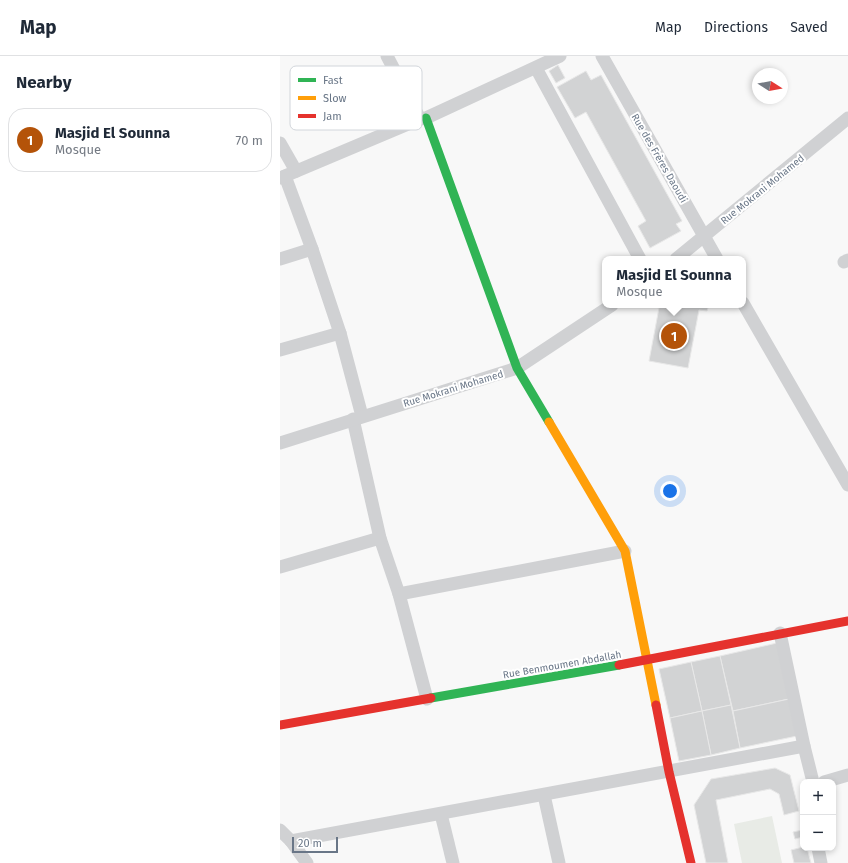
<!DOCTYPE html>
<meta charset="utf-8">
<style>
body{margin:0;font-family:"Fira Sans",sans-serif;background:#f6f6f7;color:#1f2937}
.controls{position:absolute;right:12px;bottom:12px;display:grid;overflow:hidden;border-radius:8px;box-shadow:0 2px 6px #0003}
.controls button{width:36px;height:36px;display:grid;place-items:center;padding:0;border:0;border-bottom:1px solid #e0e1e3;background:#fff;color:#1f2937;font:20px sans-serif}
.compass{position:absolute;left:472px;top:12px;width:36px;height:36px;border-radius:50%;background:#fff;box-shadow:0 2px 6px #0003;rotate:101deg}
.scale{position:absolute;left:12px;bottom:10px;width:46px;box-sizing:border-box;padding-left:4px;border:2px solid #697687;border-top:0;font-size:11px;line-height:14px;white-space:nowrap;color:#697687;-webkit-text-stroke:3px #fff;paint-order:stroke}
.you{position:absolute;left:390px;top:435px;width:14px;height:14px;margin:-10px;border:3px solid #fff;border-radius:50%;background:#1a73e8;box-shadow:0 0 0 6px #1a73e833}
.badge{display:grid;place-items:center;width:26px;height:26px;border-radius:50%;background:#b45309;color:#fff;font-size:13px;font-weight:700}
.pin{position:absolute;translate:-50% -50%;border:2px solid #fff;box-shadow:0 1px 4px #0006}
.popup{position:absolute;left:322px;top:200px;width:144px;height:52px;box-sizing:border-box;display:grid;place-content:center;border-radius:8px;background:#fff;filter:drop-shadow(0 1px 3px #0005);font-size:13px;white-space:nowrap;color:#747a83}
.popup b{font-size:15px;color:#1f2937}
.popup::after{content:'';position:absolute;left:50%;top:100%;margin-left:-8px;border:8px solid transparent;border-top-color:#fff}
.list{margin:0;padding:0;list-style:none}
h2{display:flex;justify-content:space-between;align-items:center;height:52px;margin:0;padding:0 16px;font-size:17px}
h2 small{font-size:13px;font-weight:400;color:#747a83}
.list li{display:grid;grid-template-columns:26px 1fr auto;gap:12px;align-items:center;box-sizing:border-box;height:64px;margin:0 8px 8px;padding:0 8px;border:1px solid #e0e1e3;border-radius:16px}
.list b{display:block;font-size:15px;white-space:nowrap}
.list p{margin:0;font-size:13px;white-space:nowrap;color:#747a83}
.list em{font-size:13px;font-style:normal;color:#747a83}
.map{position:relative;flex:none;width:568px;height:807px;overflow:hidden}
header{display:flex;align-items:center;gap:24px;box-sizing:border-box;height:56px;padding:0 20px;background:#fff;border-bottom:1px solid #e0e1e3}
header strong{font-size:19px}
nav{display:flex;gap:22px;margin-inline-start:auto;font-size:14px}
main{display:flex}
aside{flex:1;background:#fff}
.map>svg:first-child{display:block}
</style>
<header>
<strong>Map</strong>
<nav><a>Map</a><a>Directions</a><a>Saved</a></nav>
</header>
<main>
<aside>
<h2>Nearby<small></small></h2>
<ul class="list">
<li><span class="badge">1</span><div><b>Masjid El Sounna</b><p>Mosque</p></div><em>70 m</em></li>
</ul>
</aside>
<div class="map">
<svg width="568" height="807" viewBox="0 0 568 807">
<rect width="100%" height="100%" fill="#f8f8f8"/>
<path fill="#e8ebe6" d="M492 760 502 807H462L454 768Z"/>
<g fill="#d2d3d4" stroke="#e8e8e8">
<path d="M278 9 285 22 276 27 269 15Z"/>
<path d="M306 15 311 24 321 19 402 165 396 168 401 175 370 192 358 170 366 165 306 56 295 62 277 31Z"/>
<path d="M375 249H429L427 255 419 254 408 312 369 305 379 252 374 251Z"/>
<path d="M497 587 509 643 453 655 440 600Z"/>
<path d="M440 600 451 649 422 655 411 606Z"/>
<path d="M411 606 422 655 390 662 379 613Z"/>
<path d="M509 643 517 680 460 692 453 655Z"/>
<path d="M451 649 460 692 431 699 422 655Z"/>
<path d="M422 655 431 699 399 705 390 662Z"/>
<path d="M495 712 510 719 519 755 504 759 499 738 490 733 436 744 448 807H426L414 749 431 723Z"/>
<path d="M522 774 523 781 515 783 513 776Z"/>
<path d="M523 791V792H527L531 807H514L511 794Z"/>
</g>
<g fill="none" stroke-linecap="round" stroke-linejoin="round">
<g stroke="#d0d1d3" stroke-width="13">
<path d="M107 0 140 63"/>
<path d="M322 0 437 203"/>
<path d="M256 12 360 203"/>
<path d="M0 87 16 115"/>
<path d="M5 120 32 193 60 277 82 360"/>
<path d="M0 122 140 63 146 62 280 0"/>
<path d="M0 203 32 193"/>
<path d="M396 203 568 62"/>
<path d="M564 206 568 204"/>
<path d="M463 247 568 429"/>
<path d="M0 294 60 277"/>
<path d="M73 363 100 482 119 538 147 643"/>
<path d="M0 387 237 312 332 249"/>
<path d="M0 511 100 482"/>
<path d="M119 538 345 495"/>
<path d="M500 577 524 690"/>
<path d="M544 726 568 719"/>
<path d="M264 739 279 807"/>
<path d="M161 758 173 807"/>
<path d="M0 774 11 785 27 807"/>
<path d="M11 785 524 690 533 726"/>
<path d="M538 792 541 807"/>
</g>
<g stroke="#30b455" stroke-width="9">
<path d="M146 62 237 312 269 366"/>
<path d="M151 642 339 609"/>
</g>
<path stroke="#ff9f0a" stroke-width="9" d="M269 366 345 495 376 649"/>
<g stroke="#e5322d" stroke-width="9">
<path d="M339 609 568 565"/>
<path d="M376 649 389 716 411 807"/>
<path d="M0 669 151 642"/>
</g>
</g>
<g text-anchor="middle" stroke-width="4" stroke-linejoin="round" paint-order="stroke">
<g font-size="10" fill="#697687" stroke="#fff">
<text transform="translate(380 102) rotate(60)" y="4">Rue des Frères Daoudi</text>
<text transform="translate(482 133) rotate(-39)" y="4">Rue Mokrani Mohamed</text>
<text transform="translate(173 332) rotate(-17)" y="4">Rue Mokrani Mohamed</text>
<text transform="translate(282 608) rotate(-10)" y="4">Rue Benmoumen Abdallah</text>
</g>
</g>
<rect x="10" y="10" width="132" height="64" rx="6" fill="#fff" stroke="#d2d6db" stroke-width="1"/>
<rect x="18" y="22" width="18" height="4" fill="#30b455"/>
<rect x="18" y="40" width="18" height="4" fill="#ff9f0a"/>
<rect x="18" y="58" width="18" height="4" fill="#e5322d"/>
<g font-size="11" fill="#697687">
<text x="43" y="28">Fast</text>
<text x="43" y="46">Slow</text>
<text x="43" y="64">Jam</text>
</g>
</svg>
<div class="controls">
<button>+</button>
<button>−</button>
</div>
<svg class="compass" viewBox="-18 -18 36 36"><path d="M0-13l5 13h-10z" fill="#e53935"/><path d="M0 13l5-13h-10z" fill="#747a83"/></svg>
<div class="scale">20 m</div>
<div class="you"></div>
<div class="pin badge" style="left:394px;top:280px">1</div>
<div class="popup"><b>Masjid El Sounna</b>Mosque</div>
</div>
</main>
